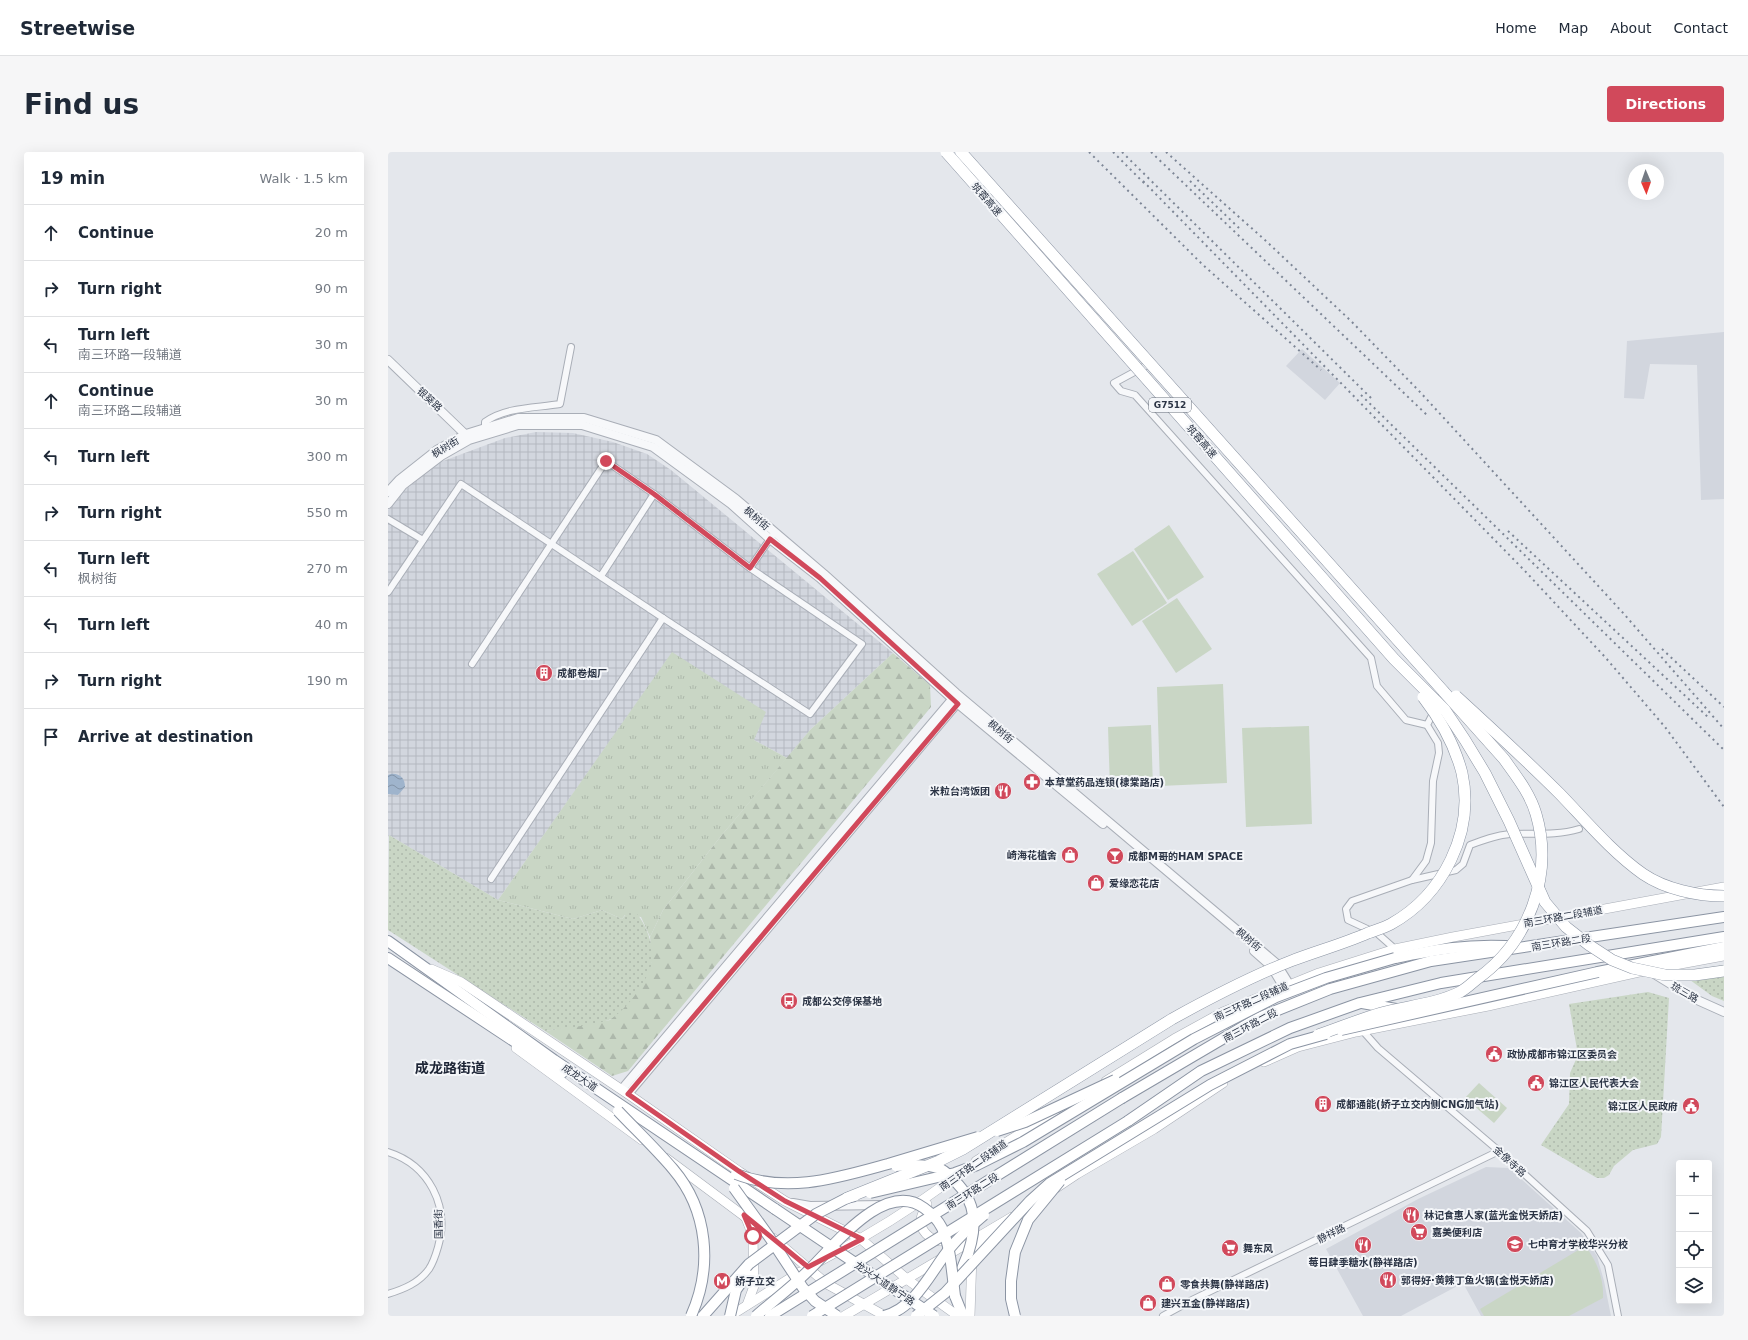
<!DOCTYPE html>
<meta charset="utf-8">
<style>
body{margin:0;font-family:"DejaVu Sans","Noto Sans SC",sans-serif;background:#f6f6f7;color:#1f2937}
.controls{position:absolute;right:12px;bottom:12px;display:grid;overflow:hidden;border-radius:4px;box-shadow:0 4px 16px #0002}
.controls button{width:36px;height:36px;display:grid;place-items:center;padding:0;border:0;border-bottom:1px solid #e0e1e3;background:#fff;color:#1f2937;font:20px sans-serif}
.compass{position:absolute;left:1240px;top:12px;width:36px;height:36px;border-radius:50%;background:#fff;box-shadow:0 4px 16px #0002;rotate:178deg}
.stop{position:absolute;width:12px;height:12px;margin:-9px;border:3px solid #d1495b;border-radius:50%;background:#fff}
.stop.end{background:#d1495b;border-color:#fff;box-shadow:0 1px 4px #0008}
.list{margin:0;padding:0;list-style:none}
h2{display:flex;justify-content:space-between;align-items:center;height:52px;margin:0;padding:0 16px;font-size:17px}
h2 small{font-size:13px;font-weight:400;color:#747a83}
.list li{display:grid;grid-template-columns:26px 1fr auto;gap:12px;align-items:center;box-sizing:border-box;height:56px;padding:0 16px;border-top:1px solid #e0e1e3}
.list b{display:block;font-size:15px;white-space:nowrap}
.list p{margin:0;font-size:13px;white-space:nowrap;color:#747a83}
.list em{font-size:13px;font-style:normal;color:#747a83}
.icon{flex:none;width:22px;height:22px;fill:none;stroke:currentColor;stroke-width:2;stroke-linecap:round;stroke-linejoin:round}
.map{position:relative;flex:none;width:1336px;height:1164px;overflow:hidden;border-radius:4px}
header{display:flex;align-items:center;gap:24px;box-sizing:border-box;height:56px;padding:0 20px;background:#fff;border-bottom:1px solid #e0e1e3}
header strong{font-size:19px}
nav{display:flex;gap:22px;margin-inline-start:auto;font-size:14px}
.intro{display:flex;align-items:center;justify-content:space-between;box-sizing:border-box;height:96px;padding:0 24px}
h1{margin:0;font-size:28px}
.button{padding:10px 18px;border-radius:4px;background:#d1495b;color:#fff;font-size:14px;font-weight:700}
main{display:flex;gap:24px;padding:0 24px}
aside{flex:1;background:#fff;border-radius:4px;box-shadow:0 4px 16px #0002}
.map>svg:first-child{display:block}
</style>
<header>
<strong>Streetwise</strong>
<nav><a>Home</a><a>Map</a><a>About</a><a>Contact</a></nav>
</header>
<div class="intro"><h1>Find us</h1><a class="button">Directions</a></div>
<main>
<aside>
<h2>19 min<small>Walk · 1.5 km</small></h2>
<ul class="list">
<li><svg class="icon" aria-label="ahead" viewBox="0 0 24 24"><path d="M12 20V5M6 11l6-6 6 6"/></svg><div><b>Continue</b></div><em>20 m</em></li>
<li><svg class="icon" aria-label="right" viewBox="0 0 24 24"><path d="M7 20v-9h11M14 6l5 5-5 5"/></svg><div><b>Turn right</b></div><em>90 m</em></li>
<li><svg class="icon" aria-label="left" viewBox="0 0 24 24"><path d="M17 20v-9H6M10 6l-5 5 5 5"/></svg><div><b>Turn left</b><p>南三环路一段辅道</p></div><em>30 m</em></li>
<li><svg class="icon" aria-label="ahead" viewBox="0 0 24 24"><path d="M12 20V5M6 11l6-6 6 6"/></svg><div><b>Continue</b><p>南三环路二段辅道</p></div><em>30 m</em></li>
<li><svg class="icon" aria-label="left" viewBox="0 0 24 24"><path d="M17 20v-9H6M10 6l-5 5 5 5"/></svg><div><b>Turn left</b></div><em>300 m</em></li>
<li><svg class="icon" aria-label="right" viewBox="0 0 24 24"><path d="M7 20v-9h11M14 6l5 5-5 5"/></svg><div><b>Turn right</b></div><em>550 m</em></li>
<li><svg class="icon" aria-label="left" viewBox="0 0 24 24"><path d="M17 20v-9H6M10 6l-5 5 5 5"/></svg><div><b>Turn left</b><p>枫树街</p></div><em>270 m</em></li>
<li><svg class="icon" aria-label="left" viewBox="0 0 24 24"><path d="M17 20v-9H6M10 6l-5 5 5 5"/></svg><div><b>Turn left</b></div><em>40 m</em></li>
<li><svg class="icon" aria-label="right" viewBox="0 0 24 24"><path d="M7 20v-9h11M14 6l5 5-5 5"/></svg><div><b>Turn right</b></div><em>190 m</em></li>
<li><svg class="icon" aria-label="arrive" viewBox="0 0 24 24"><path d="M6 21V4h12l-3 4 3 4H6"/></svg><div><b>Arrive at destination</b></div></li>
</ul>
</aside>
<div class="map">
<svg width="1336" height="1164" viewBox="0 0 1336 1164">
<defs>
<pattern id="industrial-grid" width="8" height="8" patternUnits="userSpaceOnUse"><rect width="8" height="8" fill="#d2d6de"/><path d="M0 4h8M4 0v8" fill="none" stroke="#b4b8c0"/></pattern>
<pattern id="grass-tufts" width="24" height="20" patternUnits="userSpaceOnUse"><rect width="24" height="20" fill="#c9d6c5"/><path d="M3 7l-1-3M5 7V3M7 7l1-3M15 17l-1-3M17 17v-4M19 17l1-3" fill="none" stroke="#adb8ab"/></pattern>
<pattern id="forest-firs" width="22" height="20" patternUnits="userSpaceOnUse"><rect width="22" height="20" fill="#c9d6c5"/><path d="M5 1l3.5 6h-7zM16 11l3.5 6h-7z" fill="#adb8ab"/></pattern>
<pattern id="park-dots" width="8" height="8" patternUnits="userSpaceOnUse"><rect width="8" height="8" fill="#c9d6c5"/><path d="M2 2h.1M6 6h.1" fill="none" stroke="#adb8ab" stroke-width="1.8" stroke-linecap="round"/></pattern>
<pattern id="water-waves" width="16" height="10" patternUnits="userSpaceOnUse"><rect width="16" height="10" fill="#9fb4cc"/><path d="M0 5q4-4 8 0t8 0" fill="none" stroke="#8293a7"/></pattern>
</defs>
<rect width="100%" height="100%" fill="#e4e7ec"/>
<g fill="#d2d6de">
<path d="M1336 180V347L1313 348 1309 213 1262 212 1256 247 1236 246 1239 189Z"/>
<path d="M914 197 952 231 937 248 898 214Z"/>
<path d="M1098 1015 1121 1016 1193 1081 1209 1104 1216 1129 1223 1164H1093L1075 1131 1013 1164H975L938 1097 1030 1047Z"/>
</g>
<path fill="url(#industrial-grid)" d="M148 280 185 281 225 290 259 302 283 318 505 501 422 578 399 606 366 588 284 501 110 748 1 683 0 685V358L15 340 47 312 117 286Z"/>
<path fill="url(#grass-tufts)" d="M284 500 378 560 366 588 399 606 333 684 275 758 262 785 253 765 237 763 234 767 214 758 185 767 110 748Z"/>
<path fill="url(#forest-firs)" d="M505 501 542 533 543 555 240 919 224 924 157 879 222 868 264 810 262 785 275 758 333 684 422 578Z"/>
<g fill="url(#park-dots)">
<path d="M1 683 110 748 185 767 214 758 234 767 240 760 249 762C258 772 267 796 264 810 260 829 239 857 223 867 214 872 170 877 157 879L0 778Z"/>
<path d="M1336 813V849L1324 844 1291 820Z"/>
<path d="M1260 840 1281 846 1273 985 1269 992 1245 998 1226 1014 1221 1023 1216 1026H1209L1153 993 1181 952 1182 921 1190 903 1181 852Z"/>
</g>
<g fill="#c9d6c5">
<path d="M781 373 816 425 780 448 746 397Z"/>
<path d="M745 399 779 451 744 474 709 422Z"/>
<path d="M789 446 824 497 788 521 754 469Z"/>
<path d="M835 532 839 631 772 634 769 535Z"/>
<path d="M763 573 765 636 722 637 720 575Z"/>
<path d="M921 574 924 672 858 675 854 576Z"/>
<path d="M1091 931 1119 956 1106 971 1077 946Z"/>
<path d="M1197 1094C1209 1109 1216 1127 1215 1146L1181 1164H1096L1092 1157Z"/>
</g>
<path fill="url(#water-waves)" d="M3 622C11 621 17 626 17 635L10 643 0 642V623Z"/>
<g fill="none" stroke-linecap="round" stroke-linejoin="round">
<defs>
<g id="minor">
<path d="M763 211 726 231 733 239 747 243 983 506 989 534 1018 568 1039 573"/>
<path d="M97 279V270C117 255 148 256 172 252L183 195"/>
<path d="M0 367 35 388"/>
<path d="M362 416 384 384"/>
<path d="M213 424 266 342"/>
<path d="M0 440 73 332 275 466"/>
<path d="M84 512 218 309 266 342 362 416 474 492 422 562 275 466 103 727"/>
<path d="M1024 728 1068 718 1075 712 1082 693C1095 688 1108 683 1122 682 1145 681 1168 684 1191 677"/>
<path d="M1007 797 990 782 960 768 958 757 964 749 1024 728 1038 709 1043 691 1045 629 1051 601 1050 591 1039 573 1057 538"/>
<path d="M975 879 990 896 1111 999 1199 1079 1220 1113 1230 1164"/>
<path d="M0 1000C41 1013 62 1054 50 1095 48 1102 45 1111 41 1117 31 1131 16 1137 0 1142"/>
<path d="M775 1164 806 1147 1111 999"/>
</g>
<g id="tertiary">
<path d="M0 208 80 285"/>
<path d="M0 340 11 328 49 298 78 282 130 266H196L268 288 348 347 436 422 568 541 888 811 901 832"/>
<path d="M0 352 15 333 53 304 81 288 130 273H194L265 295 343 352 382 387 432 426 570 552 715 672"/>
<path d="M866 799 883 814 895 834"/>
<path d="M1268 823 1307 847 1336 860"/>
<path d="M234 937 567 544"/>
<path d="M240 942 572 548"/>
<path d="M405 1051 422 1054 495 1053"/>
</g>
<g id="secondary">
<path d="M43 817 73 830 240 942 352 1020 397 1049 473 1087 520 1128 570 1164"/>
<path d="M128 896 254 988"/>
<path d="M876 910 910 895 968 880 1100 854 1260 818 1336 804"/>
<path d="M718 929 786 887 835 860 931 821 1007 797 1065 785 1336 735"/>
<path d="M278 1006 372 1076"/>
<path d="M588 1009 667 960"/>
<path d="M668 1036 689 1022 766 977 835 931"/>
<path d="M539 1052C537 1056 534 1062 533 1067 531 1078 542 1088 552 1089"/>
<path d="M358 1066 365 1084 366 1134 359 1153"/>
<path d="M385 1086 439 1132 497 1164"/>
<path d="M432 1109C480 1084 526 1055 570 1023"/>
<path d="M342 1164 412 1120"/>
<path d="M456 1164 624 1065"/>
<path d="M582 1164 584 1102 589 1094 605 1080"/>
</g>
<g id="trunk">
<path d="M0 789 166 908 387 1057"/>
<path d="M0 806 174 921"/>
<path d="M1007 806C1046 798 1078 792 1118 794"/>
<path d="M1210 820 1336 795"/>
<path d="M974 851 1008 857"/>
<path d="M734 946 870 866 942 837 1043 809 1336 765"/>
<path d="M740 969 813 919 902 876 972 851 1053 831 1336 785"/>
<path d="M571 1124 580 1102"/>
<path d="M567 1144 575 1164"/>
</g>
</defs>
<use href="#minor" stroke="#a9aeb7" stroke-width="8"/>
<use href="#tertiary" stroke="#a9aeb7" stroke-width="10"/>
<use href="#secondary" stroke="#a9aeb7" stroke-width="10"/>
<use href="#trunk" stroke="#8b94a3" stroke-width="12"/>
<use href="#minor" stroke="#f7f8fa" stroke-width="6"/>
<use href="#tertiary" stroke="#f7f8fa" stroke-width="8"/>
<use href="#secondary" stroke="#fff" stroke-width="9"/>
<use href="#trunk" stroke="#fff" stroke-width="10"/>
<g stroke="#7d8696" stroke-width="2" stroke-dasharray="2 4" stroke-linecap="butt">
<path d="M701 0 815 113 933 218"/>
<path d="M725 0 758 33"/>
<path d="M734 0 983 246"/>
<path d="M763 0 1040 264"/>
<path d="M778 0 878 89 963 169 1032 240 1236 462 1336 577"/>
<path d="M755 29 1137 419 1217 505 1277 575 1336 655"/>
<path d="M802 29 851 76"/>
<path d="M973 243 1336 598"/>
<path d="M1120 379 1321 566"/>
<path d="M1274 497 1336 555"/>
</g>
<defs>
<g id="trunk-bridge">
<path d="M953 878 1210 820"/>
<path d="M230 959C248 978 268 997 285 1017 320 1058 325 1115 303 1164"/>
<path d="M609 979 637 970 727 928"/>
<path d="M508 1014C522 1013 536 1012 550 1016 557 1018 563 1025 567 1029 589 1051 589 1074 580 1102"/>
<path d="M348 1022C399 1042 449 1026 500 1012 530 1003 560 994 590 985"/>
<path d="M346 1036 382 1086 415 1136 427 1149 449 1164"/>
<path d="M482 1041 567 1021 589 1013 635 990 806 887 888 845 938 826 1007 806"/>
<path d="M387 1057 546 1164"/>
<path d="M315 1164 361 1112 428 1062 459 1046 467 1044"/>
<path d="M342 1164 348 1138 359 1122"/>
<path d="M368 1164C385 1149 404 1135 421 1118 446 1094 497 1027 536 1056 543 1061 550 1068 554 1076 563 1096 564 1122 567 1144"/>
<path d="M382 1164 734 946"/>
<path d="M424 1164 740 969"/>
<path d="M496 1164C528 1156 543 1119 562 1096 572 1084 584 1073 596 1063"/>
<path d="M528 1164 557 1141 642 1049 662 1031 822 933 902 892 938 882"/>
<path d="M627 1164 623 1147V1129L627 1100 640 1068 672 1029"/>
</g>
<g id="motorway-bridge">
<path d="M558 0 1006 507 1057 558 1077 588 1097 621 1121 669 1157 750 1178 775 1201 793 1224 808 1244 816 1277 823H1307L1336 819"/>
<path d="M573 0 1116 607C1128 624 1142 641 1148 662 1166 723 1141 790 1089 827 1084 831 1078 837 1072 840 1048 852 1019 854 993 861 972 867 951 876 930 883"/>
<path d="M1068 544C1103 576 1138 608 1172 642 1198 669 1224 700 1255 722 1277 737 1309 744 1336 744"/>
<path d="M459 1046 551 1009 575 997 784 867C822 846 862 825 903 809 929 799 955 792 980 781 988 778 996 776 1003 772 1055 743 1087 680 1074 621 1067 594 1052 567 1035 545"/>
</g>
</defs>
<use href="#trunk-bridge" stroke="#8b94a3" stroke-width="12" stroke-linecap="butt"/>
<use href="#motorway-bridge" stroke="#8b94a3" stroke-width="12" stroke-linecap="butt"/>
<use href="#trunk-bridge" stroke="#fff" stroke-width="10"/>
<use href="#motorway-bridge" stroke="#fff" stroke-width="11"/>
</g>
<g fill="none" stroke-linecap="round" stroke-linejoin="round">
<path stroke="#d1495b" stroke-width="5" d="M218 309 266 342 362 416 382 387 432 426 570 552 240 942 352 1020 397 1049 474 1087 420 1115 356 1063 365 1084"/>
</g>
<defs>
<symbol id="building-disc" viewBox="-11 -11 22 22"><circle r="9.5" fill="#d1495b" stroke="#f4f6f9"/><path d="M-4-6H4V6H1V3H-1V6H-4ZM-2.5-4.3h1.7v1.8h-1.7ZM.8-4.3h1.7v1.8H.8ZM-2.5-1h1.7V.8h-1.7ZM.8-1h1.7V.8H.8Z" fill="#fff"/></symbol>
<symbol id="pharmacy-disc" viewBox="-11 -11 22 22"><circle r="9.5" fill="#d1495b" stroke="#f4f6f9"/><path d="M-2-6h4v4h4v4h-4v4h-4v-4h-4v-4h4Z" fill="#fff"/></symbol>
<symbol id="restaurant-disc" viewBox="-11 -11 22 22"><circle r="9.5" fill="#d1495b" stroke="#f4f6f9"/><path d="M-5-6h1v4h1v-4h1v4h1v-4h1v5L-1.5 .5V6h-2V.5L-5-1ZM5-6V6H3V1.5H1.5Q1.5-4 5-6Z" fill="#fff"/></symbol>
<symbol id="shop-disc" viewBox="-11 -11 22 22"><circle r="9.5" fill="#d1495b" stroke="#f4f6f9"/><path d="M-5-2.5h2.3a2.7 3.5 0 0 1 5.4 0H5L5.5 6h-11ZM-1.5-2.5h3a1.5 2.3 0 0 0-3 0Z" fill="#fff"/></symbol>
<symbol id="bar-disc" viewBox="-11 -11 22 22"><circle r="9.5" fill="#d1495b" stroke="#f4f6f9"/><path d="M-6-5H6L.8 .8V4.5H3.5V6h-7V4.5H-.8V.8Z" fill="#fff"/></symbol>
<symbol id="bus-disc" viewBox="-11 -11 22 22"><circle r="9.5" fill="#d1495b" stroke="#f4f6f9"/><path d="M-5-6H5V4H4V6H2V4H-2V6H-4V4H-5ZM-3.5-4V0h7V-4ZM-3.5 1.2v1.5H-2V1.2ZM2 1.2v1.5H3.5V1.2Z" fill="#fff"/></symbol>
<symbol id="civic-disc" viewBox="-11 -11 22 22"><circle r="9.5" fill="#d1495b" stroke="#f4f6f9"/><path d="M-.6-6.5H3V-4.5H.6V-3L4-1V1h2V6H-6V1h2V-1L-.6-3ZM-1.2 2.5V6h2.4V2.5Z" fill="#fff"/></symbol>
<symbol id="supermarket-disc" viewBox="-11 -11 22 22"><circle r="9.5" fill="#d1495b" stroke="#f4f6f9"/><path d="M-6-5.5h2.5l.6 2H6L4.5 2H-2.5L-4.4-4H-6ZM-1.5 3.2a1.3 1.3 0 1 0 .1 0ZM3 3.2a1.3 1.3 0 1 0 .1 0Z" fill="#fff"/></symbol>
<symbol id="school-disc" viewBox="-11 -11 22 22"><circle r="9.5" fill="#d1495b" stroke="#f4f6f9"/><path d="M0-5L7-2L0 1L-7-2ZM-4 1L0 2.5L4 1V4Q0 6-4 4Z" fill="#fff"/></symbol>
<symbol id="metro-disc" viewBox="-11 -11 22 22"><circle r="9.5" fill="#d1495b" stroke="#f4f6f9"/><path d="M-5.5 5V-5H-3L0 0L3-5H5.5V5H3V-.5L0 4L-3-.5V5Z" fill="#fff"/></symbol>
</defs>
<g fill-rule="evenodd">
<use href="#building-disc" x="146" y="511" width="20" height="20"/>
<use href="#pharmacy-disc" x="634" y="620" width="20" height="20"/>
<use href="#restaurant-disc" x="605" y="629" width="20" height="20"/>
<use href="#shop-disc" x="672" y="693" width="20" height="20"/>
<use href="#bar-disc" x="717" y="694" width="20" height="20"/>
<use href="#shop-disc" x="698" y="721" width="20" height="20"/>
<use href="#bus-disc" x="391" y="839" width="20" height="20"/>
<use href="#civic-disc" x="1096" y="892" width="20" height="20"/>
<use href="#civic-disc" x="1138" y="921" width="20" height="20"/>
<use href="#building-disc" x="925" y="942" width="20" height="20"/>
<use href="#civic-disc" x="1293" y="944" width="20" height="20"/>
<use href="#restaurant-disc" x="1013" y="1053" width="20" height="20"/>
<use href="#supermarket-disc" x="1021" y="1070" width="20" height="20"/>
<use href="#school-disc" x="1117" y="1082" width="20" height="20"/>
<use href="#restaurant-disc" x="965" y="1083" width="20" height="20"/>
<use href="#supermarket-disc" x="832" y="1086" width="20" height="20"/>
<use href="#restaurant-disc" x="990" y="1118" width="20" height="20"/>
<use href="#metro-disc" x="324" y="1119" width="20" height="20"/>
<use href="#shop-disc" x="769" y="1122" width="20" height="20"/>
<use href="#shop-disc" x="750" y="1141" width="20" height="20"/>
</g>
<g text-anchor="middle" stroke-width="4" stroke-linejoin="round" paint-order="stroke">
<rect fill="#f4f6f9" stroke="#676e7b" stroke-width="1" x="761" y="246" width="42" height="14" rx="3"/>
<g font-size="9" font-weight="bold" fill="#2b3445">
<text x="782" y="256">G7512</text>
</g>
<g font-size="10" fill="#2b3445" stroke="#f4f6f9">
<text transform="translate(599 47) rotate(49)" y="4">筑蓉高速</text>
<text transform="translate(42 247) rotate(43)" y="4">银葵路</text>
<text transform="translate(814 289) rotate(49)" y="4">筑蓉高速</text>
<text transform="translate(57 295) rotate(-32)" y="4">枫树街</text>
<text transform="translate(369 366) rotate(41)" y="4">枫树街</text>
<text transform="translate(613 579) rotate(40)" y="4">枫树街</text>
<text transform="translate(1175 764) rotate(-10)" y="4">南三环路二段辅道</text>
<text transform="translate(861 787) rotate(40)" y="4">枫树街</text>
<text transform="translate(1173 790) rotate(-9)" y="4">南三环路二段</text>
<text transform="translate(1297 840) rotate(30)" y="4">琉三路</text>
<text transform="translate(863 849) rotate(-24)" y="4">南三环路二段辅道</text>
<text transform="translate(862 873) rotate(-28)" y="4">南三环路二段</text>
<text transform="translate(192 925) rotate(34)" y="4">成龙大道</text>
<text transform="translate(1122 1009) rotate(42)" y="4">金像寺路</text>
<text transform="translate(585 1013) rotate(-35)" y="4">南三环路二段辅道</text>
<text transform="translate(584 1039) rotate(-32)" y="4">南三环路二段</text>
<text transform="translate(50 1072) rotate(-91)" y="4">国香街</text>
<text transform="translate(943 1081) rotate(-26)" y="4">静祥路</text>
<text transform="translate(497 1131) rotate(34)" y="4">龙兴大道静宁路</text>
</g>
<g font-size="10" font-weight="bold" fill="#2b3445" stroke="#f4f6f9" text-anchor="start">
<text x="169" y="525">成都卷烟厂</text>
<text x="657" y="634">本草堂药品连锁(棣棠路店)</text>
<text x="602" y="643" text-anchor="end">米粒台湾饭团</text>
<text x="669" y="707" text-anchor="end">崎海花植舍</text>
<text x="740" y="708">成都M哥的HAM SPACE</text>
<text x="721" y="735">爱缘恋花店</text>
<text x="414" y="853">成都公交停保基地</text>
<text x="1119" y="906">政协成都市锦江区委员会</text>
<text x="1161" y="935">锦江区人民代表大会</text>
<text x="948" y="956">成都通能(娇子立交内侧CNG加气站)</text>
<text x="1290" y="958" text-anchor="end">锦江区人民政府</text>
<text x="1036" y="1067">林记食惠人家(蓝光金悦天娇店)</text>
<text x="1044" y="1084">嘉美便利店</text>
<text x="1140" y="1096">七中育才学校华兴分校</text>
<text x="855" y="1100">舞东风</text>
<text x="975" y="1114" text-anchor="middle">莓日肆季糖水(静祥路店)</text>
<text x="1013" y="1132">郭得好·黄辣丁鱼火锅(金悦天娇店)</text>
<text x="347" y="1133">娇子立交</text>
<text x="792" y="1136">零食共舞(静祥路店)</text>
<text x="773" y="1155">建兴五金(静祥路店)</text>
</g>
<g font-size="14" font-weight="bold" fill="#1d2536" stroke="#f4f6f9">
<text x="62" y="921">成龙路街道</text>
</g>
</g>
</svg>
<div class="controls">
<button>+</button>
<button>−</button>
<button><svg class="icon" aria-label="locate" viewBox="0 0 24 24"><circle cx="12" cy="12" r="6"/><path d="M12 2v4M12 18v4M2 12h4M18 12h4"/></svg></button>
<button><svg class="icon" aria-label="layers" viewBox="0 0 24 24"><path d="M12 4l9 5-9 5-9-5zM3 14l9 5 9-5"/></svg></button>
</div>
<svg class="compass" viewBox="-18 -18 36 36"><path d="M0-13l5 13h-10z" fill="#e53935"/><path d="M0 13l5-13h-10z" fill="#747a83"/></svg>
<div class="stop" style="left:365px;top:1084px"></div>
<div class="stop end" style="left:218px;top:309px"></div>
</div>
</main>
